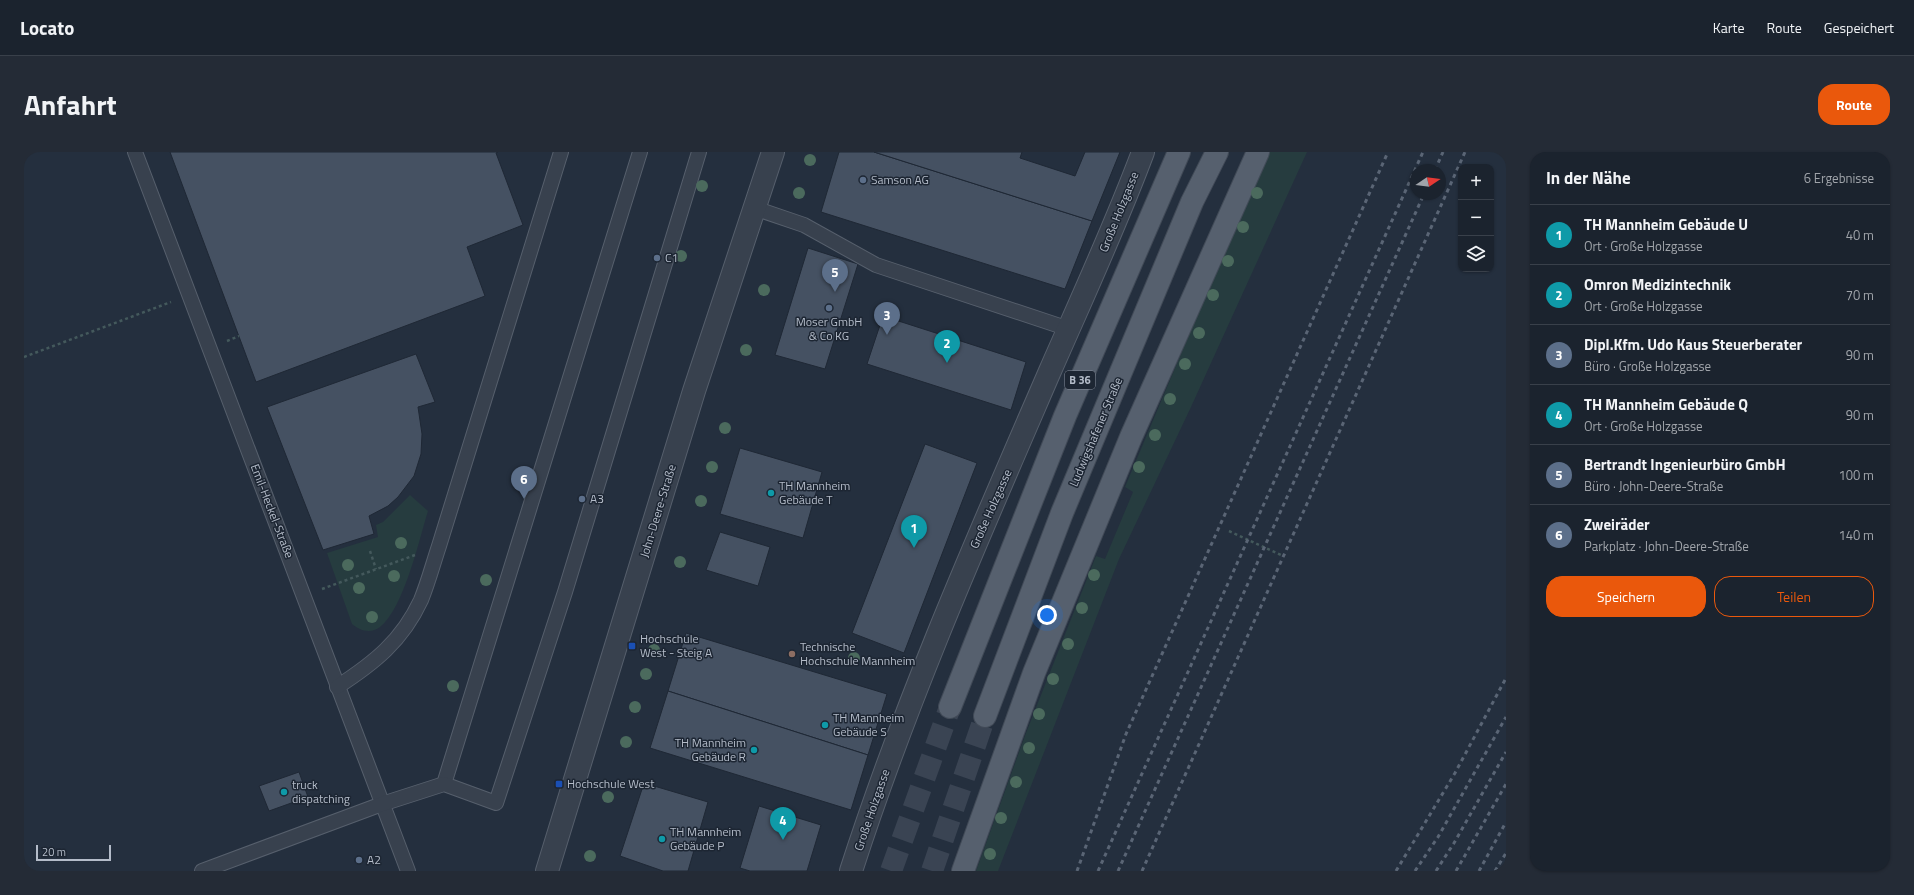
<!DOCTYPE html>
<html lang="de">
<meta charset="utf-8">
<style>
body{margin:0;font-family:"Titillium Web",sans-serif;background:#242b36;color:#f1f3f6}
.controls{position:absolute;right:12px;top:12px;display:grid;overflow:hidden;border-radius:8px;box-shadow:0 1px 3px #0004}
.controls button{width:36px;height:36px;display:grid;place-items:center;padding:0;border:0;border-bottom:1px solid #39404a;background:#1b232e;color:#f1f3f6;font:20px sans-serif}
.compass{position:absolute;left:1386px;top:12px;width:36px;height:36px;border-radius:50%;background:#1b232e;box-shadow:0 1px 3px #0004;rotate:77deg}
.scale{position:absolute;left:12px;bottom:10px;width:75px;box-sizing:border-box;padding-left:4px;border:2px solid #b4bcc9;border-top:0;font-size:11px;line-height:14px;white-space:nowrap;color:#b4bcc9;-webkit-text-stroke:3px #1d2633;paint-order:stroke}
.you{position:absolute;left:1023px;top:463px;width:14px;height:14px;margin:-10px;border:3px solid #fff;border-radius:50%;background:#1a73e8;box-shadow:0 0 0 6px #1a73e833}
.badge{display:grid;place-items:center;width:26px;height:26px;border-radius:50%;background:#ea580c;color:#fff;font-size:13px;font-weight:700}
.pin{position:absolute;translate:-50% -33px;filter:drop-shadow(0 1px 2px #0008)}
.pin::after{content:'';position:absolute;top:21px;width:14px;height:12px;background:inherit;clip-path:polygon(0 0,100% 0,50% 100%)}
.list{margin:0;padding:0;list-style:none}
h2{display:flex;justify-content:space-between;align-items:center;height:52px;margin:0;padding:0 16px;font-size:17px}
h2 small{font-size:13px;font-weight:400;color:#a0a4aa}
.list li{display:grid;grid-template-columns:26px 1fr auto;gap:12px;align-items:center;box-sizing:border-box;height:60px;padding:0 16px;border-top:1px solid #39404a}
.list b{display:block;font-size:15px;white-space:nowrap}
.list p{margin:0;font-size:13px;white-space:nowrap;color:#a0a4aa}
.list em{font-size:13px;font-style:normal;color:#a0a4aa}
.actions{display:flex;gap:8px;padding:12px 16px}
.actions a{flex:1;padding:9px 0;border:1px solid #ea580c;border-radius:16px;text-align:center;font-size:14px;color:#ea580c}
.actions .main{background:#ea580c;color:#fff}
.icon{flex:none;width:22px;height:22px;fill:none;stroke:currentColor;stroke-width:2;stroke-linecap:round;stroke-linejoin:round}
.map{position:relative;flex:none;width:1482px;height:719px;overflow:hidden;border-radius:16px}
header{display:flex;align-items:center;gap:24px;box-sizing:border-box;height:56px;padding:0 20px;background:#1b232e;border-bottom:1px solid #39404a}
header strong{font-size:19px}
nav{display:flex;gap:22px;margin-inline-start:auto;font-size:14px}
.intro{display:flex;align-items:center;justify-content:space-between;box-sizing:border-box;height:96px;padding:0 24px}
h1{margin:0;font-size:28px}
.button{padding:10px 18px;border-radius:16px;background:#ea580c;color:#fff;font-size:14px;font-weight:700}
main{display:flex;gap:24px;padding:0 24px}
aside{flex:1;background:#1b232e;border-radius:16px;box-shadow:0 1px 3px #0004}
.map>svg:first-child{display:block}
</style>
<header>
<strong>Locato</strong>
<nav><a>Karte</a><a>Route</a><a>Gespeichert</a></nav>
</header>
<div class="intro"><h1>Anfahrt</h1><a class="button">Route</a></div>
<main>
<div class="map">
<svg width="1482" height="719" viewBox="0 0 1482 719">
<rect width="100%" height="100%" fill="#242f3e"/>
<g fill="#263c3f">
<path d="M1245 0H1283L1167 255 1095 407 974 719H952L1002 581 1072 404 1081 407 1109 340 1101 335 1220 52Z"/>
<path d="M386 343 404 359C395 388 380 456 356 475 347 482 336 479 328 472L303 401 354 385 352 373 359 370Z"/>
</g>
<g fill="#455162" stroke="#1f2835">
<path d="M146 0H474L472 1 499 73 443 95 461 144 232 230Z"/>
<path d="M815 0H850L1068 69 1041 137 797 60Z"/>
<path d="M850 0H998L996 6 1051 24 1061 0H1096L1068 69Z"/>
<path d="M784 96 834 112 801 217 751 203Z"/>
<path d="M859 164 1002 210 987 258 843 212Z"/>
<path d="M392 202 411 250 394 255 398 282 397 302 390 324 374 345 364 354 345 364 350 382 299 398 243 255Z"/>
<path d="M901 292 953 311 880 501 828 481Z"/>
<path d="M716 296 798 320 779 386 696 362Z"/>
<path d="M696 380 746 395 734 434 682 418Z"/>
<path d="M662 481 863 542 844 603 644 539Z"/>
<path d="M644 539 844 603 827 658 626 596Z"/>
<path d="M275 620 284 645 245 659 235 634Z"/>
<path d="M620 631 684 650 664 719H639L596 704Z"/>
<path d="M735 654 797 673 783 719H726L716 716Z"/>
</g>
<g fill="none" stroke-linecap="round" stroke-linejoin="round">
<g stroke="#3a4453" stroke-width="22" stroke-dasharray="22 11" stroke-linecap="butt">
<path d="M867 719 926 555"/>
<path d="M908 719 961 564"/>
</g>
<defs>
<g id="lane">
<path d="M111 0 384 719"/>
<path d="M730 56 780 73 852 113 1045 177"/>
<path d="M313 535C350 511 378 489 397 448 404 431 409 412 415 394L537 0"/>
<path d="M420 632 616 0"/>
<path d="M178 719 358 652 420 632 472 651 541 440 675 0"/>
</g>
<g id="street">
<path d="M523 719 670 239 749 0"/>
<path d="M827 719C882 548 955 383 1026 219 1058 146 1091 75 1119 0"/>
</g>
<g id="primary">
<path d="M926 555 1041 264 1155 0"/>
<path d="M961 564 1038 361 1168 50 1193 0"/>
<path d="M939 719 1010 521 1107 285 1234 0"/>
</g>
</defs>
<use href="#lane" stroke="#565f6c" stroke-width="16"/>
<use href="#street" stroke="#565f6c" stroke-width="24"/>
<use href="#primary" stroke="#414a57" stroke-width="24"/>
<g stroke="#44595c" stroke-width="2.5" stroke-dasharray="3 3" stroke-linecap="butt">
<path d="M203 189 215 184"/>
<path d="M0 205 147 150"/>
<path d="M1205 379 1259 404"/>
<path d="M346 399 352 417"/>
<path d="M298 437 391 403"/>
</g>
<use href="#lane" stroke="#38414e" stroke-width="14"/>
<use href="#street" stroke="#38414e" stroke-width="22"/>
<use href="#primary" stroke="#56606e" stroke-width="22"/>
<g stroke="#5a6575" stroke-width="3" stroke-dasharray="4 4" stroke-linecap="butt">
<path d="M1411 18 1419 0"/>
<path d="M1053 719 1102 582 1364 0"/>
<path d="M1074 719 1399 0"/>
<path d="M1094 719 1400 42"/>
<path d="M1118 719 1441 0"/>
<path d="M1372 719 1431 621 1482 526"/>
<path d="M1391 719 1414 685 1482 565"/>
<path d="M1412 719 1430 691 1482 600"/>
<path d="M1432 719 1482 632"/>
<path d="M1455 719 1482 670"/>
<path d="M1471 719 1482 701"/>
</g>
</g>
<g fill="#4b6a5d">
<circle cx="786" cy="8" r="6"/>
<circle cx="678" cy="34" r="6"/>
<circle cx="775" cy="41" r="6"/>
<circle cx="1233" cy="41" r="6"/>
<circle cx="1219" cy="75" r="6"/>
<circle cx="657" cy="104" r="6"/>
<circle cx="1204" cy="109" r="6"/>
<circle cx="740" cy="138" r="6"/>
<circle cx="1189" cy="143" r="6"/>
<circle cx="1175" cy="181" r="6"/>
<circle cx="722" cy="198" r="6"/>
<circle cx="1161" cy="212" r="6"/>
<circle cx="1146" cy="247" r="6"/>
<circle cx="701" cy="276" r="6"/>
<circle cx="1131" cy="283" r="6"/>
<circle cx="688" cy="315" r="6"/>
<circle cx="1115" cy="315" r="6"/>
<circle cx="677" cy="349" r="6"/>
<circle cx="377" cy="391" r="6"/>
<circle cx="656" cy="410" r="6"/>
<circle cx="324" cy="413" r="6"/>
<circle cx="1070" cy="423" r="6"/>
<circle cx="370" cy="424" r="6"/>
<circle cx="462" cy="428" r="6"/>
<circle cx="335" cy="436" r="6"/>
<circle cx="1058" cy="456" r="6"/>
<circle cx="348" cy="465" r="6"/>
<circle cx="1044" cy="492" r="6"/>
<circle cx="630" cy="498" r="6"/>
<circle cx="830" cy="506" r="6"/>
<circle cx="622" cy="522" r="6"/>
<circle cx="1029" cy="527" r="6"/>
<circle cx="429" cy="534" r="6"/>
<circle cx="611" cy="555" r="6"/>
<circle cx="1015" cy="562" r="6"/>
<circle cx="602" cy="590" r="6"/>
<circle cx="1005" cy="596" r="6"/>
<circle cx="992" cy="630" r="6"/>
<circle cx="584" cy="645" r="6"/>
<circle cx="977" cy="666" r="6"/>
<circle cx="966" cy="702" r="6"/>
<circle cx="566" cy="704" r="6"/>
</g>
<g fill="#5c6f8a" stroke="#1d2633" stroke-width="1.5">
<circle cx="839" cy="28" r="4"/>
<circle cx="633" cy="106" r="4"/>
<circle cx="805" cy="156" r="4"/>
<circle cx="558" cy="347" r="4"/>
<circle cx="335" cy="708" r="4"/>
</g>
<g fill="#0f9aa8" stroke="#1d2633" stroke-width="1.5">
<circle cx="747" cy="341" r="4"/>
<circle cx="801" cy="573" r="4"/>
<circle cx="730" cy="598" r="4"/>
<circle cx="260" cy="640" r="4"/>
<circle cx="638" cy="687" r="4"/>
</g>
<g fill="#1a4fb4" stroke="#1d2633" stroke-width="1.5">
<rect x="604" y="490" width="8" height="8" rx="2"/>
<rect x="531" y="628" width="8" height="8" rx="2"/>
</g>
<circle fill="#8d6e63" stroke="#1d2633" stroke-width="1.5" cx="768" cy="502" r="4"/>
<g text-anchor="middle" stroke-width="3" stroke-linejoin="round" paint-order="stroke">
<rect fill="#1d2633" stroke="#878f9c" stroke-width="1" x="1041" y="219" width="30" height="18" rx="3"/>
<g font-size="11" font-weight="bold" fill="#b4bcc9">
<text x="1056" y="232">B 36</text>
</g>
<g font-size="12" fill="#b4bcc9" stroke="#1d2633" text-anchor="start">
<text x="847" y="32">Samson AG</text>
<text x="641" y="110">C1</text>
<text x="805" y="174" text-anchor="middle">Moser GmbH<tspan x="805" dy="14">&amp; Co KG</tspan></text>
<text x="755" y="338">TH Mannheim<tspan x="755" dy="14">Gebäude T</tspan></text>
<text x="566" y="351">A3</text>
<text x="616" y="491">Hochschule<tspan x="616" dy="14">West - Steig A</tspan></text>
<text x="776" y="499">Technische<tspan x="776" dy="14">Hochschule Mannheim</tspan></text>
<text x="809" y="570">TH Mannheim<tspan x="809" dy="14">Gebäude S</tspan></text>
<text x="722" y="595" text-anchor="end">TH Mannheim<tspan x="722" dy="14">Gebäude R</tspan></text>
<text x="543" y="636">Hochschule West</text>
<text x="268" y="637">truck<tspan x="268" dy="14">dispatching</tspan></text>
<text x="646" y="684">TH Mannheim<tspan x="646" dy="14">Gebäude P</tspan></text>
<text x="343" y="712">A2</text>
</g>
<g font-size="12" fill="#b4bcc9" stroke="#1d2633">
<text transform="translate(1095 60) rotate(-68)" y="4">Große Holzgasse</text>
<text transform="translate(1072 280) rotate(-67)" y="4">Ludwigshafener Straße</text>
<text transform="translate(967 357) rotate(-66)" y="4">Große Holzgasse</text>
<text transform="translate(248 359) rotate(69)" y="4">Emil-Heckel-Straße</text>
<text transform="translate(634 359) rotate(-73)" y="4">John-Deere-Straße</text>
<text transform="translate(848 658) rotate(-71)" y="4">Große Holzgasse</text>
</g>
</g>
</svg>
<div class="controls">
<button>+</button>
<button>−</button>
<button><svg class="icon" aria-label="layers" viewBox="0 0 24 24"><path d="M12 4l9 5-9 5-9-5zM3 14l9 5 9-5"/></svg></button>
</div>
<svg class="compass" viewBox="-18 -18 36 36"><path d="M0-13l5 13h-10z" fill="#e53935"/><path d="M0 13l5-13h-10z" fill="#a0a4aa"/></svg>
<div class="scale">20 m</div>
<div class="you"></div>
<div class="pin badge" style="left:890px;top:396px;background:#0f9aa8">1</div>
<div class="pin badge" style="left:923px;top:211px;background:#0f9aa8">2</div>
<div class="pin badge" style="left:863px;top:183px;background:#5c6f8a">3</div>
<div class="pin badge" style="left:759px;top:688px;background:#0f9aa8">4</div>
<div class="pin badge" style="left:811px;top:140px;background:#5c6f8a">5</div>
<div class="pin badge" style="left:500px;top:347px;background:#5c6f8a">6</div>
</div>
<aside>
<h2>In der Nähe<small>6 Ergebnisse</small></h2>
<ul class="list">
<li><span class="badge" style="background:#0f9aa8">1</span><div><b>TH Mannheim Gebäude U</b><p>Ort · Große Holzgasse</p></div><em>40 m</em></li>
<li><span class="badge" style="background:#0f9aa8">2</span><div><b>Omron Medizintechnik</b><p>Ort · Große Holzgasse</p></div><em>70 m</em></li>
<li><span class="badge" style="background:#5c6f8a">3</span><div><b>Dipl.Kfm. Udo Kaus Steuerberater</b><p>Büro · Große Holzgasse</p></div><em>90 m</em></li>
<li><span class="badge" style="background:#0f9aa8">4</span><div><b>TH Mannheim Gebäude Q</b><p>Ort · Große Holzgasse</p></div><em>90 m</em></li>
<li><span class="badge" style="background:#5c6f8a">5</span><div><b>Bertrandt Ingenieurbüro GmbH</b><p>Büro · John-Deere-Straße</p></div><em>100 m</em></li>
<li><span class="badge" style="background:#5c6f8a">6</span><div><b>Zweiräder</b><p>Parkplatz · John-Deere-Straße</p></div><em>140 m</em></li>
</ul>
<div class="actions"><a class="main">Speichern</a><a>Teilen</a></div>
</aside>
</main>
